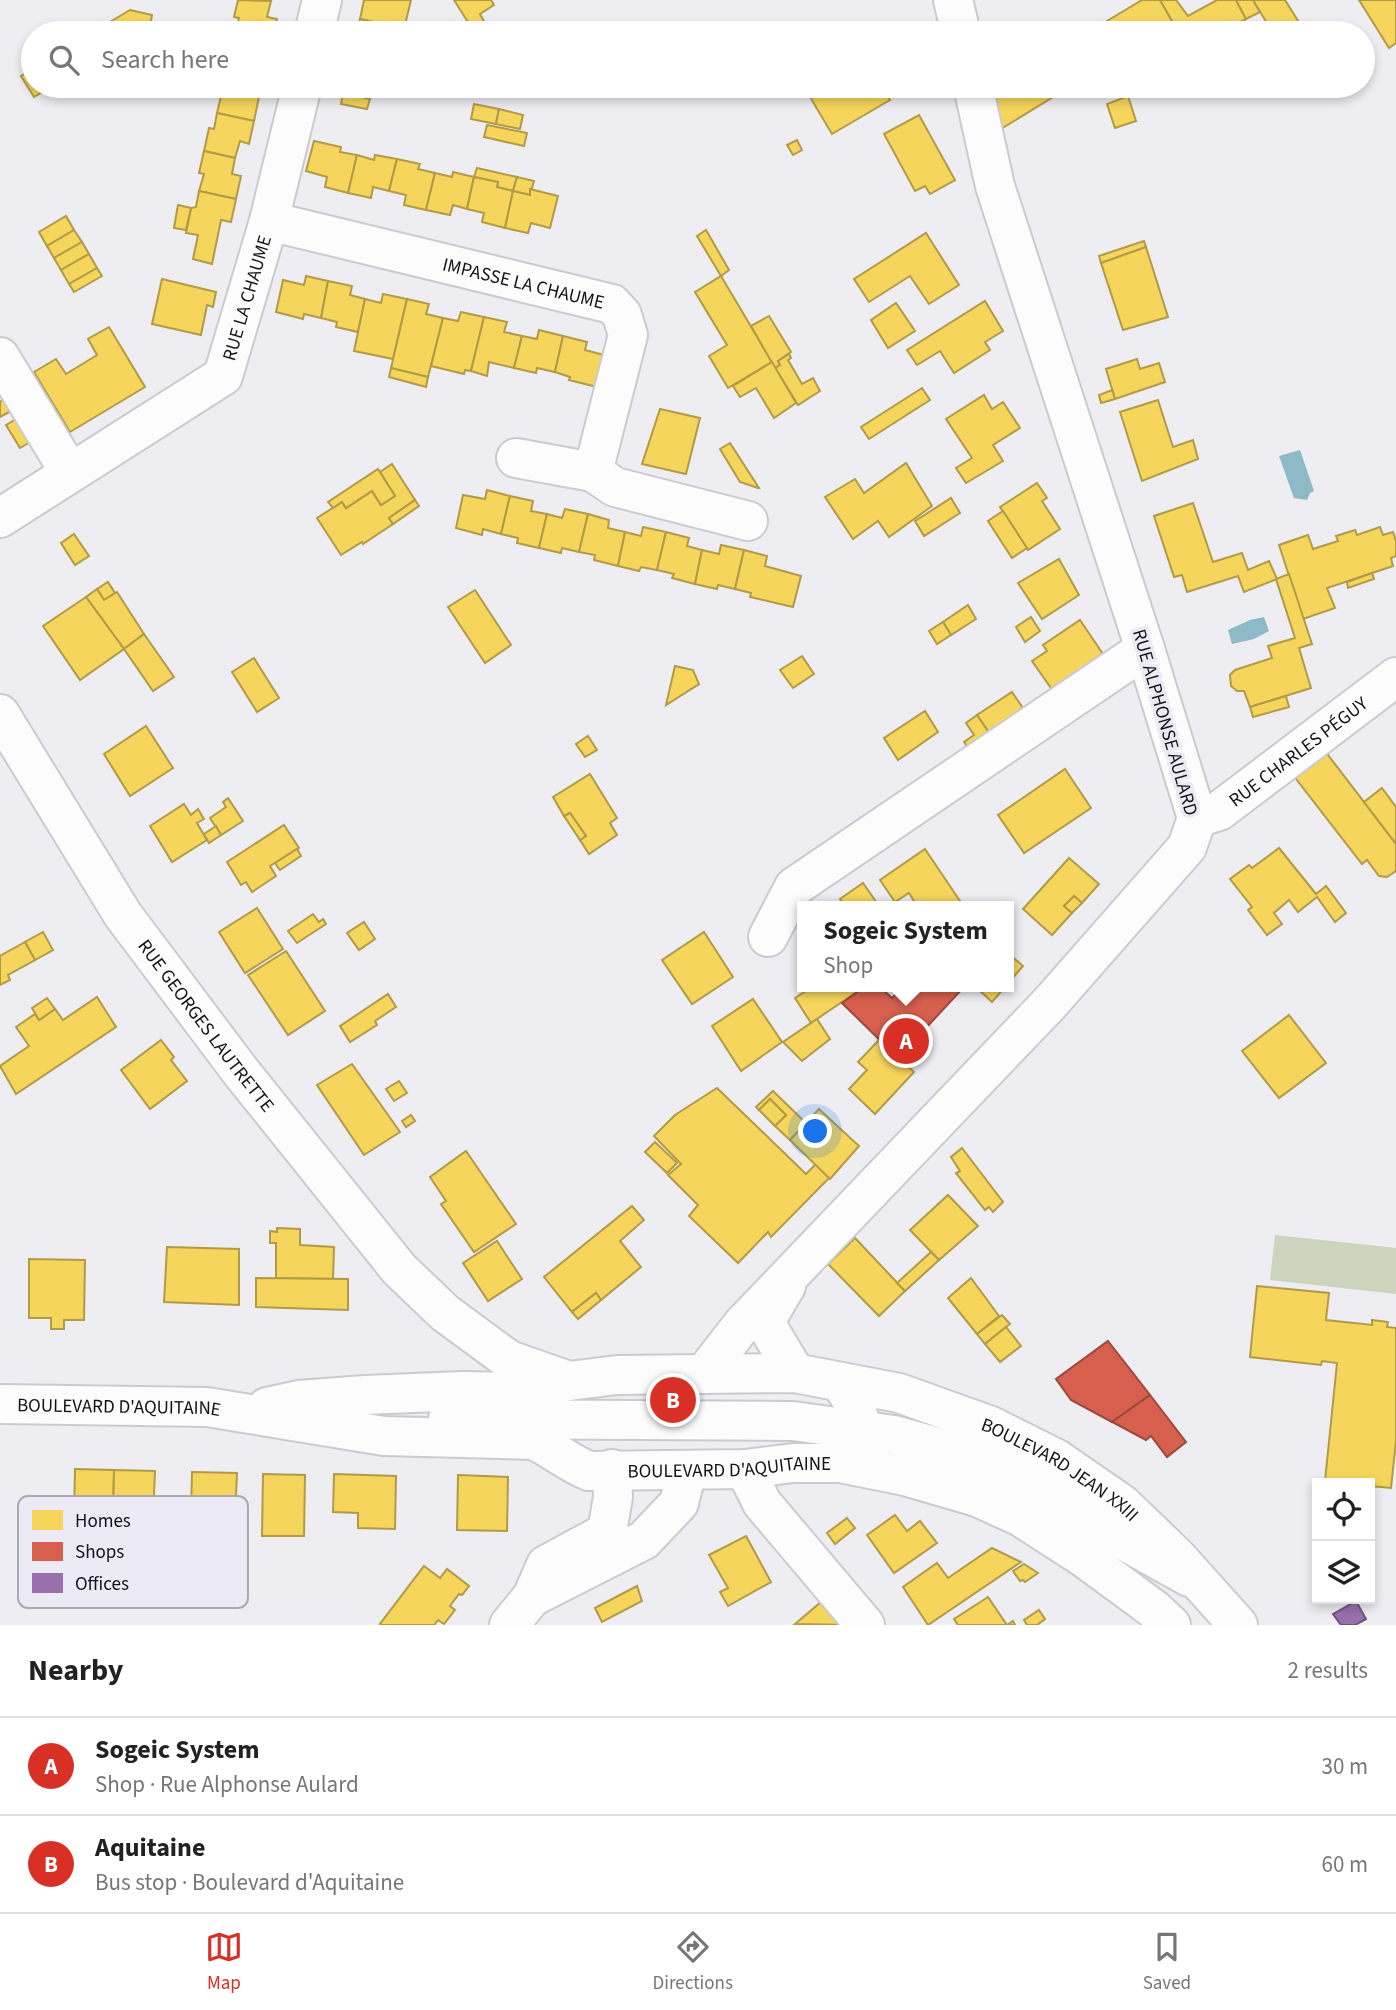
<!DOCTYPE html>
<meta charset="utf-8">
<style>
body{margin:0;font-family:"Source Sans 3",sans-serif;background:#f2f2f2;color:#222}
.controls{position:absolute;right:21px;bottom:21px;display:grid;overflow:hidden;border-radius:0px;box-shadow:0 4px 10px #0003}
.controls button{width:63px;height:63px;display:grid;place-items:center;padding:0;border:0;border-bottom:2px solid #e0e0e0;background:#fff;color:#222;font:35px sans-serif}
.you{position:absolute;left:816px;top:1132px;width:24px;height:24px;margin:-18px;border:5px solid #fff;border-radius:50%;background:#1a73e8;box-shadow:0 0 0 10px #1a73e833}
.badge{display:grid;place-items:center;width:46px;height:46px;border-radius:50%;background:#d93025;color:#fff;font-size:23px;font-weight:700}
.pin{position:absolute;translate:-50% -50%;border:4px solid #fff;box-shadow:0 2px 7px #0006}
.popup{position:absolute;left:797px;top:901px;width:217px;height:91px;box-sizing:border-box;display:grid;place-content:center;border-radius:0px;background:#fff;filter:drop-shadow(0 2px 5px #0005);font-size:23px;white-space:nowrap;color:#767676}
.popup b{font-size:26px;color:#222}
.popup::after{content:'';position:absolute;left:50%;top:100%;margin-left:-14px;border:14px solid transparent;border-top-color:#fff}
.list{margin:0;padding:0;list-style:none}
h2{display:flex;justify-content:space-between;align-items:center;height:91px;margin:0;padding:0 28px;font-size:30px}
h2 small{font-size:23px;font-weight:400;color:#767676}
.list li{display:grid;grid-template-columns:46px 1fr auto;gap:21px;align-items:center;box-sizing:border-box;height:98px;padding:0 28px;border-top:2px solid #e0e0e0}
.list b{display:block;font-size:26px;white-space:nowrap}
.list p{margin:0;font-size:23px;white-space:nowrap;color:#767676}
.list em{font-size:23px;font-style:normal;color:#767676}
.icon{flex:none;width:38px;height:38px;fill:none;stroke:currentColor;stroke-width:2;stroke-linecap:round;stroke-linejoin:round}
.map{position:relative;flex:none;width:1396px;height:1625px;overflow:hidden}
.search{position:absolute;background:#fff;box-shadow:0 4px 10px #0003;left:21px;right:21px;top:21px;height:77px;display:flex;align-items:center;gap:18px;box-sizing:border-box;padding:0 24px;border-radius:38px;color:#767676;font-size:26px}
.sheet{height:287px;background:#fff}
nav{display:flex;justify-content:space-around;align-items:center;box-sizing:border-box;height:98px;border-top:2px solid #e0e0e0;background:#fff;font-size:19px;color:#767676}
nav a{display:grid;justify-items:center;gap:4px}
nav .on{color:#d93025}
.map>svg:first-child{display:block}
</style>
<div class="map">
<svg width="1396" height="1625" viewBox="0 0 1396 1625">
<rect width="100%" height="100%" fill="#ededf2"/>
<path fill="#ccd4bd" d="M1275 1235 1396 1248V1294L1270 1280Z"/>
<g fill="#8eb9c7">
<path d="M1300 450 1314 491 1310 493 1307 500 1294 498 1279 456Z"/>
<path d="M1264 617 1269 631 1254 639 1232 644 1228 630 1250 620Z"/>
</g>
<g fill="#f6d55c" stroke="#b29b47" stroke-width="2">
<path d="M238 0 271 1 267 17 277 19 274 33H235L239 18 234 17Z"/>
<path d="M364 0H411L404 29 360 19Z"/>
<path d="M454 0H491L494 5 480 14 484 21 471 27Z"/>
<path d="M1142 0H1160L1179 33H1101L1097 27Z"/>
<path d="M1160 0H1176L1188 16 1217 0H1236L1246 19 1219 33H1179Z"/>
<path d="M1236 0H1253L1260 12 1246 19Z"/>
<path d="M1253 0H1285L1300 24 1292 29 1295 33H1273Z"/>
<path d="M1359 0H1396V43L1389 48Z"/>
<path d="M130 10 152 15 150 26 121 33H97L95 31Z"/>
<path d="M360 19 404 29 403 33H357Z"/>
<path d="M468 22 475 33H459Z"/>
<path d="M31 70 33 86H41L44 91 34 97 21 76Z"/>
<path d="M219 86H252L249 95 259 97 254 121 217 113 221 96 216 95Z"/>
<path d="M818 86H881L890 100 832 134 807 92Z"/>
<path d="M997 86H1071L1001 129 993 88Z"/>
<path d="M343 93 370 99 367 109 341 104Z"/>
<path d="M1128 96 1136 121 1115 128 1107 104Z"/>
<path d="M474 104 499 109 496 124 471 119Z"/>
<path d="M499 109 523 115 520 129 496 124Z"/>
<path d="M217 113 254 121 249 144 240 141 235 158 204 151 209 128 214 129Z"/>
<path d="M919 115 955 180 930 194 925 186 915 191 884 134Z"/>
<path d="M487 125 527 133 524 146 484 137Z"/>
<path d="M797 140 802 150 793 155 787 145Z"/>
<path d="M314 141 341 147 340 152 357 155 348 193 325 187 327 177 306 171Z"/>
<path d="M204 151 235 158 232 174 241 176 236 199 199 191 204 174 199 173Z"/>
<path d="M357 155 374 160 375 155 397 159 389 191 373 187 371 198 348 193Z"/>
<path d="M397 159 420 164 418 169 435 173 426 210 404 205 406 195 389 191Z"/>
<path d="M477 168 517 177 513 191 497 187 498 182 474 177Z"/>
<path d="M453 172 474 177 467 209 453 205 450 215 426 210 435 173 452 177Z"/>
<path d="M474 177 498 182 497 187 513 191 505 228 482 222 484 213 467 209Z"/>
<path d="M517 177 534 181 530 195 513 191Z"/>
<path d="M530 189 558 196 550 228 531 223 528 233 505 228 513 191 530 195Z"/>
<path d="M199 191 236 199 231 222 221 220 212 264 193 259 198 235 186 233 191 208 196 207Z"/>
<path d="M178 205 191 208 186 230 174 228Z"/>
<path d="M66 216 74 230 47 246 39 232Z"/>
<path d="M74 230 82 242 54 258 47 246Z"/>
<path d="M706 230 729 270 721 276 697 236Z"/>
<path d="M926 233 959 285 929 304 910 276 869 302 854 279Z"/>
<path d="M1144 241 1146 247 1101 263 1099 256Z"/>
<path d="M82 242 89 254 61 270 54 258Z"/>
<path d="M1146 247 1168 317 1123 330 1101 263Z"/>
<path d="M89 254 97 268 69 284 61 270Z"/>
<path d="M97 268 102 276 74 292 69 284Z"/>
<path d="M306 276 328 281 321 318 304 314 303 319 276 312 283 280 304 285Z"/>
<path d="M721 276 772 362 728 388 709 356 727 345 695 292Z"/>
<path d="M162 279 216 292 213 307 207 305 201 335 152 324Z"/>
<path d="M328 281 352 286 350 295 365 299 358 332 336 327 337 322 321 318Z"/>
<path d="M383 294 407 299 393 359 354 351 365 299 381 303Z"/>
<path d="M407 299 429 304 426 314 443 318 428 377 391 368Z"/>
<path d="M985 301 1003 331 985 342 990 350 954 373 940 351 917 365 907 350Z"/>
<path d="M896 303 915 331 888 348 871 320Z"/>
<path d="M461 312 484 317 471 371 465 370 464 374 431 366 443 318 458 321Z"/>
<path d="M769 316 791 352 778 361 780 365 775 368 751 326Z"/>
<path d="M484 317 507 322 504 332 522 336 514 368 489 362 487 376 471 371Z"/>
<path d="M109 327 145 387 70 432 34 372 56 359 66 374 97 355 88 339Z"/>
<path d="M539 330 563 336 555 372 537 368 536 373 514 368 522 336 537 339Z"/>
<path d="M563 336 587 342 585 350 604 355 597 387 569 380 570 377 555 372Z"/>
<path d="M789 354 791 358 788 360 802 384 813 378 820 391 798 405 775 368 780 365 778 361Z"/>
<path d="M1137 359 1140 369 1159 363 1165 382 1115 399 1106 369Z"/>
<path d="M772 362 796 403 774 418 756 388 740 397 733 386Z"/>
<path d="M391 368 428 377 426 387 389 377Z"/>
<path d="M922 388 930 400 869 439 861 427Z"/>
<path d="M1112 390 1115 399 1101 403 1099 395Z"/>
<path d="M984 395 992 409 1003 402 1020 428 993 445 1003 461 966 483 956 468 972 458 946 419Z"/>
<path d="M4 399 11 411 0 417V402Z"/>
<path d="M1158 400 1173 447 1193 440 1198 459 1142 481 1120 412Z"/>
<path d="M660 409 700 418 686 474 642 464Z"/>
<path d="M23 415 37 438 20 448 6 425Z"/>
<path d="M730 443 759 488H758L740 482 720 449Z"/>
<path d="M906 463 932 506 889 537 878 521 853 539 825 497 855 479 864 493Z"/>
<path d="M392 464 415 500 389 518 393 524 363 544 362 542 341 555 317 518 342 502 346 508 372 491 381 505 395 496 380 472Z"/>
<path d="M378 469 395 496 381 505 372 491 346 508 342 502 333 508 328 502Z"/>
<path d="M1037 483 1047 498 1042 501 1060 529 1028 550 1000 507Z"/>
<path d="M487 490 510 496 501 534 483 529 482 535 456 528 463 495 485 499Z"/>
<path d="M510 496 533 501 531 511 547 514 539 548 517 543 518 538 501 534Z"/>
<path d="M951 498 960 513 924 536 915 521Z"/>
<path d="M415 500 419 506 393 524 389 518Z"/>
<path d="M1193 503 1213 562 1242 553 1248 570 1269 561 1277 579 1244 592 1238 576 1187 592 1182 575 1174 577 1154 516Z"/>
<path d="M565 509 588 514 579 552 562 548 561 553 539 548 547 514 562 518Z"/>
<path d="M1003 511 1027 548 1012 558 988 521Z"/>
<path d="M588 514 609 520 608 528 625 532 618 566 594 560 595 555 579 552Z"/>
<path d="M643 527 666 532 657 570 641 567 639 571 618 566 625 532 641 536Z"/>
<path d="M1380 527 1383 535 1393 532 1396 541V556L1391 558 1393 566 1327 588 1335 608 1303 619 1279 545 1308 535 1313 549 1338 541 1336 536 1355 530 1357 535Z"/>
<path d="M666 532 689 538 687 546 702 550 695 584 672 578 674 574 657 570Z"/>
<path d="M74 534 89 556 75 565 61 543Z"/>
<path d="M721 545 744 550 735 589 718 585 717 589 695 584 702 550 719 554Z"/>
<path d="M744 550 767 556 765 566 801 576 793 607 750 597 751 593 735 589Z"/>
<path d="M1059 559 1079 595 1042 619 1018 583Z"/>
<path d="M1372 573 1374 579 1348 588 1347 582Z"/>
<path d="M1289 574 1312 644 1299 648 1311 688 1250 707 1244 691H1237L1231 686 1230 675 1235 670 1272 658 1268 646 1295 638 1276 579Z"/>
<path d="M108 582 115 593 104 600 97 589Z"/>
<path d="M97 589 104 600 117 592 144 634 124 649 86 597Z"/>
<path d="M475 590 511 645 485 663 448 607Z"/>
<path d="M86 597 124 649 80 680 43 626Z"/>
<path d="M968 605 976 619 951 635 943 622Z"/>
<path d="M1031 617 1040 631 1025 642 1016 627Z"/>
<path d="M1080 620 1107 660 1056 695 1032 661 1047 651 1043 645Z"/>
<path d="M943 622 951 635 937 644 929 631Z"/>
<path d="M144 634 174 677 153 691 124 649Z"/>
<path d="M802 656 814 674 793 688 780 670Z"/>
<path d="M254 658 279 698 257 712 232 672Z"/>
<path d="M675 666 693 670 699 684 666 705Z"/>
<path d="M1012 692 1027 714 992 737 977 715Z"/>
<path d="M1286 696 1289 707 1253 717 1250 707Z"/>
<path d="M925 711 938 732 898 760 884 738Z"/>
<path d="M977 715 992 737 971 752 964 742 974 735 966 723Z"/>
<path d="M146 726 173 768 130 796 104 754Z"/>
<path d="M588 736 597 750 585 757 576 744Z"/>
<path d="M1325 751 1396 844V871L1387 877 1379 876 1367 860 1362 864 1293 775Z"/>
<path d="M1065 769 1091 808 1024 853 998 815Z"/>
<path d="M590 774 617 818 610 823 617 835 589 854 580 840 586 836 570 813 564 816 553 797Z"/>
<path d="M1382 788 1396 807V844L1364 802Z"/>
<path d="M228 798 243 821 221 835 210 818 226 807 223 802Z"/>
<path d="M184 804 191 815 198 809 204 819 197 823 207 840 172 862 150 826Z"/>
<path d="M570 813 586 836 580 840 564 816Z"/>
<path d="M284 825 299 848 270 866 276 876 252 892 246 882 241 885 227 862Z"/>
<path d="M216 826 221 835 209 843 204 834Z"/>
<path d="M1279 848 1316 894 1326 886 1346 913 1335 922 1317 897 1298 912 1289 900 1274 913 1282 924 1267 935 1248 910 1252 907 1230 879 1249 865 1252 868Z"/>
<path d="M297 849 301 856 280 870 275 863Z"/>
<path d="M925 849 960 901 953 906H917L909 893 895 902 880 880Z"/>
<path d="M1069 858 1099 884 1082 903 1074 896 1064 906 1072 913 1052 935 1023 909Z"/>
<path d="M863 883 879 906H845L840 899Z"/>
<path d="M1074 896 1082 903 1072 913 1064 906Z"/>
<path d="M257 908 283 949 245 973 219 932Z"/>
<path d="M313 914 319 922 323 919 326 924 297 943 288 931Z"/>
<path d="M364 922 375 939 359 950 347 933Z"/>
<path d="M43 932 53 950 35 960 25 942Z"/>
<path d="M704 932 733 977 692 1004 662 960Z"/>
<path d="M25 942 35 960 8 975 10 980 0 985V956Z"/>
<path d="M286 951 325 1011 288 1035 248 975Z"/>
<path d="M1009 954 1023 966 1009 982Z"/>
<path d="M812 987H864L811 1023 795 998Z"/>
<path d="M976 987H1005L992 1002Z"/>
<path d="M388 994 396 1007 375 1021 377 1025 350 1042 340 1026Z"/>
<path d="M97 997 116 1027 16 1094 0 1066 29 1046 16 1027 35 1014 39 1020 55 1009 63 1020Z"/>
<path d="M47 998 55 1009 39 1020 32 1008Z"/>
<path d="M753 999 782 1042 741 1071 712 1026Z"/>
<path d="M1289 1015 1326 1063 1279 1098 1242 1051Z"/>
<path d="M817 1019 830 1039 802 1061 783 1042Z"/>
<path d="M161 1040 174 1057 171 1060 187 1081 150 1109 121 1070Z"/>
<path d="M879 1040 914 1072 875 1114 849 1089 867 1070 858 1062Z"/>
<path d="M352 1064 400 1132 364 1155 317 1085Z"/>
<path d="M399 1081 407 1093 394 1101 386 1089Z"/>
<path d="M717 1088 806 1174 816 1164 830 1177 771 1237 768 1232 738 1263 689 1216 698 1205 668 1175 681 1164 654 1136 675 1115Z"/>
<path d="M773 1091 806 1123 790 1140 775 1126 786 1115 770 1099 759 1110 756 1107Z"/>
<path d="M770 1099 786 1115 775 1126 759 1110Z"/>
<path d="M819 1109 859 1146 830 1179 790 1140Z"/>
<path d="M411 1115 415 1121 406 1127 402 1121Z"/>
<path d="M655 1142 677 1163 667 1173 645 1152Z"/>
<path d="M962 1148 1003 1202 993 1212 989 1207 985 1210 956 1173 960 1171 951 1157Z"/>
<path d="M466 1151 516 1224 474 1252 441 1204 446 1201 430 1177Z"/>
<path d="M948 1195 978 1226 939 1260 910 1230Z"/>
<path d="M632 1206 644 1220 620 1241 641 1267 601 1300 596 1293 572 1312 544 1277Z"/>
<path d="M277 1228 300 1229V1245L334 1247 333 1279 276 1278V1243H270V1231L277 1232Z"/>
<path d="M855 1238 905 1291 879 1316 828 1264Z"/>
<path d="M497 1241 522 1279 488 1301 463 1263Z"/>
<path d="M167 1247 239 1249V1305L164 1302Z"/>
<path d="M931 1252 939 1260 905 1291 897 1283Z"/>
<path d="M29 1259 85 1260 84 1320H64V1329H51V1318H29Z"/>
<path d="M256 1278 348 1279V1310L256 1307Z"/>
<path d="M971 1278 999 1316 977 1334 948 1298Z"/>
<path d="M1257 1286 1329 1293 1326 1320 1372 1325V1320L1388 1322 1387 1327 1396 1328V1441L1391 1488 1370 1486V1483L1325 1481 1337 1363 1322 1361 1321 1365 1250 1357Z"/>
<path d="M596 1293 601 1300 578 1319 572 1312Z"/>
<path d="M1002 1315 1010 1324 985 1344 977 1334Z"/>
<path d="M1006 1327 1021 1346 1000 1362 985 1344Z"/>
<path d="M75 1469 114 1470 113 1517 74 1516Z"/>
<path d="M114 1470 155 1471 153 1518 113 1517Z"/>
<path d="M192 1472 237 1473 235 1518 191 1517Z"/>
<path d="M263 1474 305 1475 304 1536H262Z"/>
<path d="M334 1474 396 1476 395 1529 358 1528V1513L333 1512Z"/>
<path d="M458 1475 508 1477 507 1531 457 1530Z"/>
<path d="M895 1515 907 1531 920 1521 937 1543 894 1573 867 1535Z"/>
<path d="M847 1518 855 1528 835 1544 827 1533Z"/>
<path d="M746 1536 771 1582 728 1606 720 1592 728 1588 709 1555Z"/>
<path d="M992 1548 1021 1562 928 1625 903 1587 937 1563 948 1578Z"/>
<path d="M1024 1564 1038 1573 1025 1582 1023 1580 1020 1581 1013 1571Z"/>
<path d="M424 1566 440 1578 447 1569 469 1586 462 1595 459 1594 450 1606 455 1610 444 1624 438 1620 434 1625H382L380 1624Z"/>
<path d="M637 1586 642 1601 602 1622 595 1608Z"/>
<path d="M828 1596 853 1625 795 1624Z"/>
<path d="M988 1597 1007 1625 1013 1621 1015 1625H958L954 1619Z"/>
<path d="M1039 1610 1045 1619 1037 1625H1027L1024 1620Z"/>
</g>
<g fill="#d6604d" stroke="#9c493c" stroke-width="2">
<path d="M864 987H880L892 998 903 987H964L898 1058 842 1003Z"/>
<path d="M1108 1341 1150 1395 1112 1422 1071 1400 1056 1379Z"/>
<path d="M1150 1395 1186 1442 1167 1457 1151 1436 1146 1440 1112 1422Z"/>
</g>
<path fill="#9970ab" stroke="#71547e" stroke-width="2" d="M1356 1601 1366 1619 1355 1625H1341L1333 1614Z"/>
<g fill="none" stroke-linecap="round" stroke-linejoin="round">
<defs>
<g id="minor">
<path d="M953 0 961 33"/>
<path d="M314 33 322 0"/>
<path id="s1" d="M269 221 612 304 622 315 628 335 593 472 615 487 748 521"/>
<path d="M0 357 70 473"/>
<path d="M516 458 593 472"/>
<path id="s2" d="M0 518 223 376 269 221 302 86"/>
<path id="s3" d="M0 714 123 915 241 1072 399 1269 445 1313 509 1360 569 1381"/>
<path id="s4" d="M1197 818 1219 811 1396 677"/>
<path d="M768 937 794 887 1145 649"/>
<path d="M786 1286 769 1315 767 1326 795 1373"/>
<path d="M704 1374 742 1325 1050 1003 1187 847 1197 818 1145 649 995 186 973 86"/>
<path d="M448 1419 793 1421 894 1435 959 1453 1022 1479 1110 1533 1189 1577"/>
<path d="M745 1469 762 1503 865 1625"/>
<path d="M532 1597 644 1540 679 1503 687 1470"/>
<path d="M509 1625 532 1597 546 1565 607 1532 613 1497 612 1469"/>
</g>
<g id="major">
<path d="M840 1382C863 1415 869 1431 840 1463"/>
<path id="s5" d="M0 1404 207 1407 384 1436 534 1440C554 1450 569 1463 589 1471L745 1469 793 1463H840L905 1476 977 1497 1021 1517 1083 1557 1155 1610 1171 1625"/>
<path id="s6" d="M267 1407 299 1400 365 1395 462 1391 528 1392 569 1381 617 1375 795 1373 899 1393 991 1426 1057 1459 1122 1504 1177 1557 1238 1625"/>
</g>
</defs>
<use href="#minor" stroke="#cbcbcf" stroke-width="42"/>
<use href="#major" stroke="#cbcbcf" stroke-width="42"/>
<use href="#minor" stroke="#fcfcfd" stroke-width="38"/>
<use href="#major" stroke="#fcfcfd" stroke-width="38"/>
</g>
<g text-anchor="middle" stroke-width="7" stroke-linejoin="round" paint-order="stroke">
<g font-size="19" fill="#131316" stroke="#ebeaf5">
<text dy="7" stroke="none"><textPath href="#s1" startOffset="262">IMPASSE LA CHAUME</textPath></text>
<text dy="7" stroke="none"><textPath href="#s2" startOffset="346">RUE LA CHAUME</textPath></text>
<text transform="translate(1166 722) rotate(74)" y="7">RUE ALPHONSE AULARD</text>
<text dy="7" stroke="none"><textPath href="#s4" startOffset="122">RUE CHARLES PÉGUY</textPath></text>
<text dy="7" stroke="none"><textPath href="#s3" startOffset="374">RUE GEORGES LAUTRETTE</textPath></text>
<text dy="7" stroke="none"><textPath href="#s5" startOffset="119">BOULEVARD D'AQUITAINE</textPath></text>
<text dy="7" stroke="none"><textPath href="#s5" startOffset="740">BOULEVARD D'AQUITAINE</textPath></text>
<text dy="7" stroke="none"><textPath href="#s6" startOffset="816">BOULEVARD JEAN XXIII</textPath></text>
</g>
</g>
<rect x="18" y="1496" width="230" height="112" rx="10" fill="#ebeaf5" stroke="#aaaab2" stroke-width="2"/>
<rect x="32" y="1510" width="31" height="20" fill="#f6d55c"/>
<rect x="32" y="1542" width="31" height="19" fill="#d6604d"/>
<rect x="32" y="1573" width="31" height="20" fill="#9970ab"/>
<g font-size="19" fill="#131316">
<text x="75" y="1527">Homes</text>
<text x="75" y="1558">Shops</text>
<text x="75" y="1590">Offices</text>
</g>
</svg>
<div class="controls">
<button><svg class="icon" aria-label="locate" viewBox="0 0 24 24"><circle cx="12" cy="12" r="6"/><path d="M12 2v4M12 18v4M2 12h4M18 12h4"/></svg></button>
<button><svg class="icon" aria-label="layers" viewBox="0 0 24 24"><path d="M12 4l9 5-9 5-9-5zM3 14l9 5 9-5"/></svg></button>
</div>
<div class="you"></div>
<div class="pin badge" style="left:906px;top:1041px">A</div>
<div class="popup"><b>Sogeic System</b>Shop</div>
<div class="pin badge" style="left:673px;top:1400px">B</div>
<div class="search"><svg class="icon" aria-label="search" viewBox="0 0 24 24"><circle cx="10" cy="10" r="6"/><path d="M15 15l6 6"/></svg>Search here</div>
</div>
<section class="sheet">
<h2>Nearby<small>2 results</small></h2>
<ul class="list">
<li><span class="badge">A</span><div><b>Sogeic System</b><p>Shop · Rue Alphonse Aulard</p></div><em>30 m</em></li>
<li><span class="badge">B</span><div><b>Aquitaine</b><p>Bus stop · Boulevard d'Aquitaine</p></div><em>60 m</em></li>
</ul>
</section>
<nav>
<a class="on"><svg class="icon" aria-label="map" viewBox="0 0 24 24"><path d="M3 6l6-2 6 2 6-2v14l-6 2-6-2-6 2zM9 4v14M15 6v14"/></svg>Map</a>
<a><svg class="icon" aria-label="directions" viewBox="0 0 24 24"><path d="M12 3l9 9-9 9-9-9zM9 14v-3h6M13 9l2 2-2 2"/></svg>Directions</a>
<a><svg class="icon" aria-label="saved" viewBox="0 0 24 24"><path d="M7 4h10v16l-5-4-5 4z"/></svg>Saved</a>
</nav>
